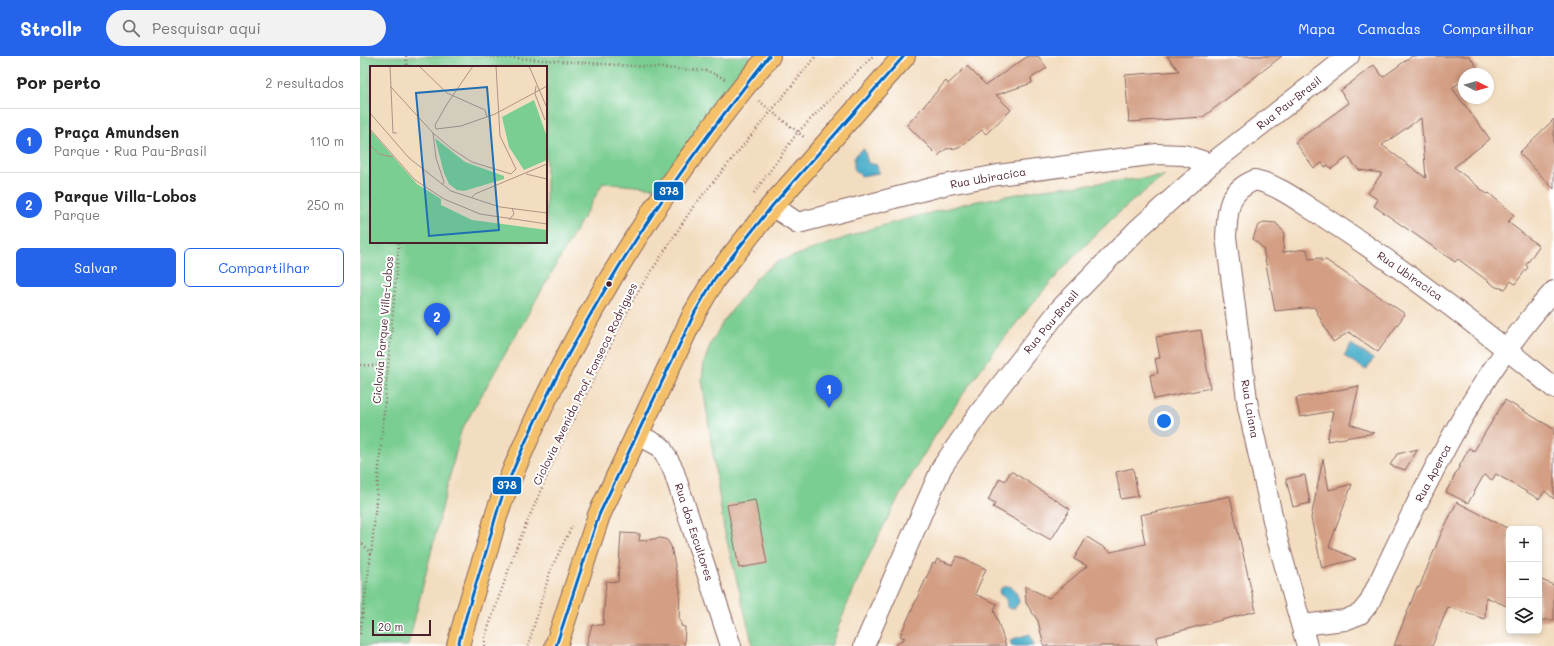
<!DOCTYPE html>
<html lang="pt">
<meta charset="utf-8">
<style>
body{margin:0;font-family:Mali,sans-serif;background:#f2f2f2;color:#222}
.controls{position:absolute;right:12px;bottom:12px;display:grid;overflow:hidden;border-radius:6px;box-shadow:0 2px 6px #0003}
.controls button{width:36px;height:36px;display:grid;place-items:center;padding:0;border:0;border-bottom:1px solid #e0e0e0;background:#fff;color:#222;font:20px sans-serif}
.compass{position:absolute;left:1098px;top:12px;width:36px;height:36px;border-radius:50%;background:#fff;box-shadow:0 2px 6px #0003;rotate:95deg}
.scale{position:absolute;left:12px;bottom:10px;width:59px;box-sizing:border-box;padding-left:4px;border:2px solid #4a1f2b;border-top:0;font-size:11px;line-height:14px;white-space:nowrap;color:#4a1f2b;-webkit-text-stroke:3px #fff;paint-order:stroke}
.you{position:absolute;left:804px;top:365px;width:14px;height:14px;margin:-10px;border:3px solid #fff;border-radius:50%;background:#1a73e8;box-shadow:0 0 0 6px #1a73e833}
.badge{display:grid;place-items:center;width:26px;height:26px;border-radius:50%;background:#2563eb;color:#fff;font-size:13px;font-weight:700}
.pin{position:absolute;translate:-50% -33px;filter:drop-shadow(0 1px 2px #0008)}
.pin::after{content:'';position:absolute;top:21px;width:14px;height:12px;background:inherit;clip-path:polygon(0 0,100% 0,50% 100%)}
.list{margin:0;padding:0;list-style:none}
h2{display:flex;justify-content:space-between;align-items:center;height:52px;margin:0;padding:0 16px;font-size:17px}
h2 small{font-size:13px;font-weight:400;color:#767676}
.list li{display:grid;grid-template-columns:26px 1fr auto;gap:12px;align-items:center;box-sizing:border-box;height:64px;padding:0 16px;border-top:1px solid #e0e0e0}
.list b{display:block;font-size:15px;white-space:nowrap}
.list p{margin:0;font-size:13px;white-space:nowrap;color:#767676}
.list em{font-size:13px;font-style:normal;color:#767676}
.actions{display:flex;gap:8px;padding:12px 16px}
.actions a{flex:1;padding:9px 0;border:1px solid #2563eb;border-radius:6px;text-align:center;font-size:14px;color:#2563eb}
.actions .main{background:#2563eb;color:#fff}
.icon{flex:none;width:22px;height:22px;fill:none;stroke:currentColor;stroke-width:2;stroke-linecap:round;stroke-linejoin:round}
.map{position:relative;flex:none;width:1194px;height:590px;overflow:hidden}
header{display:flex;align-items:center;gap:24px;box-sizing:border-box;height:56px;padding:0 20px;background:#2563eb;color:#fff}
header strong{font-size:19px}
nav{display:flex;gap:22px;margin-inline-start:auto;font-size:14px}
.search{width:280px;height:36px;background:#f2f2f2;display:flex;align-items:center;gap:10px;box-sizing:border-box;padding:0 14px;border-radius:22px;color:#767676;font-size:15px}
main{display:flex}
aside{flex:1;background:#fff}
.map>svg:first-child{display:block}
</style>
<header>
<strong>Strollr</strong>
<div class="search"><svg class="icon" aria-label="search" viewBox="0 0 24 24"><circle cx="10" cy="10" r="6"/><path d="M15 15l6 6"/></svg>Pesquisar aqui</div>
<nav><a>Mapa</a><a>Camadas</a><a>Compartilhar</a></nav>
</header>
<main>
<aside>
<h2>Por perto<small>2 resultados</small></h2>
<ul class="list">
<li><span class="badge">1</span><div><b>Praça Amundsen</b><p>Parque · Rua Pau-Brasil</p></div><em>110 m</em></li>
<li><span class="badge">2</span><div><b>Parque Villa-Lobos</b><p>Parque</p></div><em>250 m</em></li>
</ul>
<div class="actions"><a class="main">Salvar</a><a>Compartilhar</a></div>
</aside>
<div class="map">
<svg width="1194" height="590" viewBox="0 0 1194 590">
<rect width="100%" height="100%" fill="#fff"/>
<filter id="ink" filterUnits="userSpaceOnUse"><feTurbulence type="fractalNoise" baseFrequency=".025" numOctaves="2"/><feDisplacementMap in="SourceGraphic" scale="8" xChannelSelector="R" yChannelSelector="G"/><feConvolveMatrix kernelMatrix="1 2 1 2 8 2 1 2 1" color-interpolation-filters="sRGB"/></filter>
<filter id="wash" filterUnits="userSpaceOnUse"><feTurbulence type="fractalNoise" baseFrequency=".012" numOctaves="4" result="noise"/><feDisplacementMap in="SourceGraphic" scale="16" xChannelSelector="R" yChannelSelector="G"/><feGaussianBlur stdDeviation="0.9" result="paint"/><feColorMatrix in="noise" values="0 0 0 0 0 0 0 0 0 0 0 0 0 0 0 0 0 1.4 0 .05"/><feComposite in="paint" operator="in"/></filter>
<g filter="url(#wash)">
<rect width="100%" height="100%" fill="#f3ddc0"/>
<g fill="#7ace92" stroke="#62765e" fill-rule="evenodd">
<path d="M0 0H391L296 132 243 127 101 375 48 590H0ZM11 11H186V186H11Z"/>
<path d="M805 120C759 152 721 192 684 234 593 339 519 459 471 590H393L364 473 342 323 344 307 350 289 363 266 397 221 417 206 510 173 607 147 684 133Z"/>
</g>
<g fill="#4cafcb" stroke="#4b677b">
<path d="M504 93 508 107 517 109 519 117 501 120 494 113V103L498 96Z"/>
<path d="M991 288 1013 303 1006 314 984 300Z"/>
<path d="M645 530C654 530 658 538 659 546L655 552 650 553 647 551 646 543 639 537 640 533Z"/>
<path d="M670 578 674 590H652L650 584Z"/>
</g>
<g id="blocks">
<g fill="#d39e83" fill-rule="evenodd">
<path d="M668 0H678L687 12 671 22 672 27 636 39 651 54 626 78 622 74 599 92 586 93 578 100 547 69 586 25 588 28 607 10 626 29Z"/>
<path d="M807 0H922L843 61 769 66 765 19 819 15Z"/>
<path d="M1052 0H1109L1118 12 1110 18H1104V23L1092 32 1130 83 1094 111 1127 138 1129 137 1154 159 1148 166 1179 190 1166 209 1168 211 1155 228 1151 225 1145 233 1136 231 1098 203 1095 206 1014 150 1018 144 1008 137 1022 117 999 114 988 101 971 113 968 109 965 111 962 107 954 112 935 86 989 47 980 35 1014 9 1023 21ZM1061 62 1066 122 1022 89Z"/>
<path d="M1194 63V133L1159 97Z"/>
<path d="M904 166 916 167 924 176 923 196 947 193 949 203 961 202V205L966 204 1045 258 1018 296 989 276 973 286 954 251 915 255 903 192 893 183 897 171Z"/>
<path d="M841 274 850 332 794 343 790 319 798 317 795 303 800 302 796 281Z"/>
<path d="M999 330 990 368 1014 377 967 385 973 355 940 361 936 342Z"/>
<path d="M1145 344 1194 373V443L1185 435 1179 443 1136 418 1132 424 1124 419 1108 447 1086 436 1109 392 1114 395Z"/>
<path d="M1058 393 1045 414 1030 409 1037 398Z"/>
<path d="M963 403 969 434 992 428 969 491 996 503 962 512 951 462Z"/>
<path d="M773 412 778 440 761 443 756 416Z"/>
<path d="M651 415 710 453 691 484 633 451 635 448 628 444 640 422 645 425Z"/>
<path d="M945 419 950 447 933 451 926 423Z"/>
<path d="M870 440 896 555 797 581 798 590H684L678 565 666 547 665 530 689 542 727 510 714 503 727 481 751 496 785 488 780 459Z"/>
<path d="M395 444 407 507 379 512 367 449Z"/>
<path d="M1097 446 1149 473V551L1126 541 1125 563 1088 551 1072 590H1034L1057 531 1059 532 1080 480Z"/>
<path d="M261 477 280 478 279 485 301 482 307 484 311 490 320 534 319 565H321V570L325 571 324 590H226L232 569H243L246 525 258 526Z"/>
<path d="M597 500 626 513 615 538 637 548 634 554 646 590H534L545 582 540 580 573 507 575 508 577 503 592 509Z"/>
<path d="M1179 523 1194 529V564H1179Z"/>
</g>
</g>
</g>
<g filter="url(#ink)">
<use href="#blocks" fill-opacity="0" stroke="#85625f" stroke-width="1"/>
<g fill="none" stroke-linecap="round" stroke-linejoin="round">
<defs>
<g id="street">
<path d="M412 150 438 167 584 129 638 119 797 98 824 99 851 108"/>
<path d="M277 378 301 391 313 413 371 590"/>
<path d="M942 569 985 564 1000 558 1009 547C1061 438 1111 325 1194 235"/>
<path d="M504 590 582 411 620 356 700 253 778 173 851 108 989 0"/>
<path d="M947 590 917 482 888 351 866 181C868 154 866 136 895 124 919 129 941 147 962 160 1043 212 1120 271 1194 332"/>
</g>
<g id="highway">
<path d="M98 590C106 558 116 527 126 496 132 477 136 456 144 438 207 279 300 131 409 0"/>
<path d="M196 590 239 459 335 256 355 222 412 150 544 0"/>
</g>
</defs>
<use href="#street" stroke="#85625f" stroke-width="22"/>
<use href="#highway" stroke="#85625f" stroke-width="24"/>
<g stroke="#85625f" stroke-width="2.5" stroke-dasharray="1 3" stroke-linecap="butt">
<path d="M46 0 47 11"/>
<path d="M126 0 348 15 365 23"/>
<path d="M399 45 445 82"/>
<path d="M394 137 438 76 513 0"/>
<path d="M0 309 27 310"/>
<path d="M0 485 11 498"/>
<path d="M0 578 12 491 39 186"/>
<path d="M125 590V581L157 490 195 401 274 242 333 151 456 0"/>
<path d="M168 590 191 513 212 470"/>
</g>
<use href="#street" stroke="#fff" stroke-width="20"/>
<use href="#highway" stroke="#f4c16a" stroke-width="22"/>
<defs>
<g id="bus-1">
<path d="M98 590C106 558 116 527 126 496 131 479 135 461 141 444 205 281 300 136 409 0"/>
<path d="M196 590 239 459 335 256 355 222 412 150 544 0"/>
</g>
</defs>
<use href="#bus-1" stroke="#fff" stroke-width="6"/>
<use href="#bus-1" stroke="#0065bd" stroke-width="3"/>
</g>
</g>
<circle fill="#4a1f2b" stroke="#fff" stroke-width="1.5" cx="249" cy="228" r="3.5"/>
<g text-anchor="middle" stroke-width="4" stroke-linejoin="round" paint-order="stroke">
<g font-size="11" fill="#4a1f2b" stroke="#fff">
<text transform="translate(929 47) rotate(-38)" y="4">Rua Pau-Brasil</text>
<text transform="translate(628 122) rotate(-10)" y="4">Rua Ubiracica</text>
<text transform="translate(1050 220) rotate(35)" y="4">Rua Ubiracica</text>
<text transform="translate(691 266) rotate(-50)" y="4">Rua Pau-Brasil</text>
<text transform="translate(23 274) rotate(-85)" y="4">Ciclovia Parque Villa-Lobos</text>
<text transform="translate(225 328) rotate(-64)" y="4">Ciclovia Avenida Prof. Fonseca Rodrigues</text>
<text transform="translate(890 353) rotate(80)" y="4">Rua Laiana</text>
<text transform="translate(1073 417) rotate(-62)" y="4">Rua Aperca</text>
<text transform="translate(334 476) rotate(72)" y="4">Rua dos Escultores</text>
</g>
</g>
<g transform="translate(10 10)">
<rect width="177" height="177" fill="#f3ddc0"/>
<path d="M164 34 177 71V94L154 104 139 81 132 51ZM0 64 47 118 71 133V139L102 154 177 164V177H0ZM65 72 95 96 134 110V113L94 125 87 124 79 118 74 107Z" fill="#7ace92"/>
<path fill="none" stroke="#af9184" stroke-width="1" d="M20 0 23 67H27M49 0 77 27 115 44 117 51M103 0 77 38 65 59 66 63 91 60 125 48 177 20M159 0 177 42M20 20 63 67 82 83 102 96 141 108 146 103 130 70 126 0M166 20 165 28 175 54M0 47 39 92 81 125 130 141 177 147M0 63 45 114 74 133 110 148 177 158M63 67 66 92 74 116 72 119M0 79 9 88 23 91M156 108 177 113M101 132 105 128 177 98M139 154 144 148 142 142"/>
<path fill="#1f6fb2" fill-opacity="0.15" stroke="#1f6fb2" stroke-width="2" d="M117 21 129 164 59 170 46 27Z"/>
<rect width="177" height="177" fill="none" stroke="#4a1f2b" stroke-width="2"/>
</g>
<g stroke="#fff" stroke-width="1.5">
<rect x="293" y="125" width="31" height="20" rx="4" fill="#0065bd"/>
<rect x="132" y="420" width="30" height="19" rx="4" fill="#0065bd"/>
</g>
<g font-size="11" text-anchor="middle" font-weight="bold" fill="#fff">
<text x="309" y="139">378</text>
<text x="147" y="433">378</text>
</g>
</svg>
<div class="controls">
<button>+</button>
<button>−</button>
<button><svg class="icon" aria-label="layers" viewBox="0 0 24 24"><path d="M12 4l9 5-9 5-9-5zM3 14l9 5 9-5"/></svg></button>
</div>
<svg class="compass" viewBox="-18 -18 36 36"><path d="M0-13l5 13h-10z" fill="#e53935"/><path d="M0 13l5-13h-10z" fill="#767676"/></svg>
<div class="scale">20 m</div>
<div class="you"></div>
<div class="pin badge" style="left:469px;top:352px">1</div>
<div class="pin badge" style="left:77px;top:280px">2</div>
</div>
</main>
